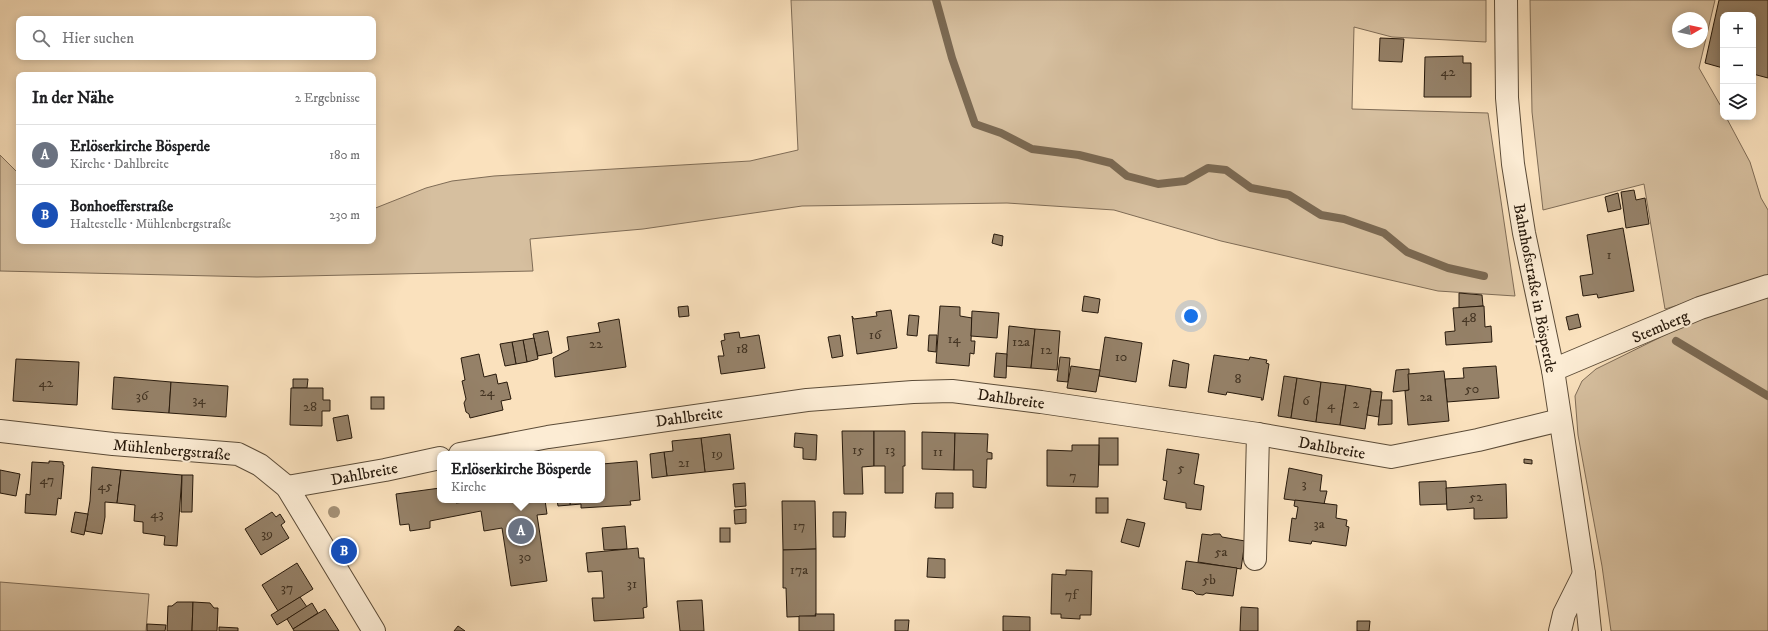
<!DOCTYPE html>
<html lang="de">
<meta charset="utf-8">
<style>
body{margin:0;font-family:"IM FELL DW Pica",serif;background:#f6f6f6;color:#202124}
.controls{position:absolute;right:12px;top:12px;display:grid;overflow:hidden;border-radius:8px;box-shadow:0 2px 10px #0003}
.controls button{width:36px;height:36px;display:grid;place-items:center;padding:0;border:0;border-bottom:1px solid #e0e0e0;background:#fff;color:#202124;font:20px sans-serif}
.compass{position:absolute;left:1672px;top:12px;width:36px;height:36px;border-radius:50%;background:#fff;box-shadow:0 2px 10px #0003;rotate:81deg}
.you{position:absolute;left:1191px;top:316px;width:14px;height:14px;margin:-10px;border:3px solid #fff;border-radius:50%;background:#1a73e8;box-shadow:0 0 0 6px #1a73e833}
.badge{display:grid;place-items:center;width:26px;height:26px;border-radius:50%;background:#8f2418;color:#fff;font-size:13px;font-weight:700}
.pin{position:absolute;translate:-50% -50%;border:2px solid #fff;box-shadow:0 1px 4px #0006}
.popup{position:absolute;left:437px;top:451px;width:168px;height:52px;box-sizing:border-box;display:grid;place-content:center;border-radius:8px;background:#fff;filter:drop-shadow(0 1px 3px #0005);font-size:13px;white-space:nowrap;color:#757577}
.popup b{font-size:15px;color:#202124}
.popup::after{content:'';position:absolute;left:50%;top:100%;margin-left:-8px;border:8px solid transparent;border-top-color:#fff}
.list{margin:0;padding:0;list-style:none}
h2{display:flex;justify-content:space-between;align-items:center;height:52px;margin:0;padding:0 16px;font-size:17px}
h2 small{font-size:13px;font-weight:400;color:#757577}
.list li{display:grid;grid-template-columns:26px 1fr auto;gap:12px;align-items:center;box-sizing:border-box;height:60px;padding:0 16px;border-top:1px solid #e0e0e0}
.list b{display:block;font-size:15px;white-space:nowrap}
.list p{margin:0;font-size:13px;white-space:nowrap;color:#757577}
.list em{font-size:13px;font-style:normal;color:#757577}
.icon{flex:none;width:22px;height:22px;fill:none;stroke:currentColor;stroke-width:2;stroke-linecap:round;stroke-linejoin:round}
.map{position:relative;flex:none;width:1768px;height:631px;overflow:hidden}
.search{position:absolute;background:#fff;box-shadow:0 2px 10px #0003;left:16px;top:16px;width:360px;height:44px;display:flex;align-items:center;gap:10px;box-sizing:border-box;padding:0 14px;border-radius:8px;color:#757577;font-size:15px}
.panel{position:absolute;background:#fff;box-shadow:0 2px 10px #0003;left:16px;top:72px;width:360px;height:172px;border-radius:8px}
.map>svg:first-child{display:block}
</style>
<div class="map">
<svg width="1768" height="631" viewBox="0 0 1768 631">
<rect width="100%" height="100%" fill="#fae1bd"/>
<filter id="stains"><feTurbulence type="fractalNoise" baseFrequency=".005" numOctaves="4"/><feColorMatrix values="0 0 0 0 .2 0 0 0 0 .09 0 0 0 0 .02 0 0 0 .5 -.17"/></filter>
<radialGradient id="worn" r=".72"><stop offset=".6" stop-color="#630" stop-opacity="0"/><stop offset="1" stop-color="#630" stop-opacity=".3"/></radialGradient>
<g fill="#d6bf9f" stroke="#7f6c56" fill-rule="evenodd">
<path d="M791 0H1486V42L1392 37 1354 27 1352 109 1488 113 1515 296 1438 291 1221 241 1114 210 1007 203 802 206 643 229 530 239 533 271 257 277 0 271V155L19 174V241H373V209L426 188 452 181 494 176 750 161 798 150Z"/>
<path d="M1530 0H1715L1699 68 1723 110V117H1726L1750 162 1761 198 1768 210V278L1665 309 1644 184 1543 210 1532 112ZM1678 18H1702V42H1678Z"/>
<path d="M1768 296V631H1611L1602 566 1578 435 1575 396 1582 381 1596 369 1671 332 1724 309Z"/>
<path d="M0 582 149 594 146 631H0Z"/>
</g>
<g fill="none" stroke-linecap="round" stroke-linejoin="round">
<g stroke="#7b6952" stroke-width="8">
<path d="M936 0 952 58 975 124 1001 133 1032 149 1079 155 1111 163 1127 176 1158 184 1185 181 1208 168 1226 170 1251 188 1289 195 1321 215 1344 219 1384 233 1407 252 1448 268 1484 276"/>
<path d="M1676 341 1768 396"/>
</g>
</g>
<g fill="#958168" stroke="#281a0c">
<path d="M1719 0H1768V78L1753 74V15H1723V68L1705 63Z"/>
<path d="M1380 38 1404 39 1402 62 1379 61Z"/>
<path d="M1463 56V63H1471V97H1424L1425 57Z"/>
<path d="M1634 190 1636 200 1645 198 1649 224 1626 228 1621 192Z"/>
<path d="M1618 193 1621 209 1608 212 1605 197Z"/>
<path d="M1623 228 1634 291 1598 298 1597 294 1583 296 1580 276 1593 274 1587 235Z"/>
<path d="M994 234 1003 236 1002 246 992 243Z"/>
<path d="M1459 293 1482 295 1483 306 1459 308Z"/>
<path d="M1084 296 1100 299 1098 313 1082 311Z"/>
<path d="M688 306 689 316 679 317 678 307Z"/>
<path d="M940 306 960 307V316L972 318 971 341H975L974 354 970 353 969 366 936 363Z"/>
<path d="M1484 306 1485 327 1491 326 1492 342 1446 345 1445 332 1455 331 1453 308Z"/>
<path d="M891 310 897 348 857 354 852 316 854 319 877 316 876 312Z"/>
<path d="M972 311 999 313 997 338 971 336Z"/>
<path d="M1578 314 1581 327 1569 330 1566 317Z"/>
<path d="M909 315 919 316 917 336 907 335Z"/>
<path d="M619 319 626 367 555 377 553 358 569 350 567 337 600 332 598 323Z"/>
<path d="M1009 326 1035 329 1031 368 1006 366Z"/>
<path d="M1035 329 1060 331 1057 370 1031 368Z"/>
<path d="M548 331 552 353 538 356 533 334Z"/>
<path d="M739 332 740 338 759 335 765 368 721 374 718 356H724L721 341 725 340 724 334Z"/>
<path d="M840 335 843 356 832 358 828 337Z"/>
<path d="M929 335H937L936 352 928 351Z"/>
<path d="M1105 337 1142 343 1136 382 1099 376Z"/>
<path d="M534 338 538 359 527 362 523 340Z"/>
<path d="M523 340 527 362 516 364 512 342Z"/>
<path d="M512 342 516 364 505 366 500 344Z"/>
<path d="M996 353 1007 354 1006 378 994 377Z"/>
<path d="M479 354 484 377 496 374 498 384 507 382 511 399 501 401 503 410 470 418 469 414 466 412 464 403 466 399 462 381 465 380 461 358Z"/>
<path d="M1214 355 1249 360 1250 357 1267 360 1266 363 1269 364 1263 400H1261L1262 398 1227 392 1226 395 1208 392Z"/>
<path d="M1060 357 1070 358 1068 382 1057 381Z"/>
<path d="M16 359 79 362 77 405 13 401Z"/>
<path d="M1173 360 1189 364 1186 388 1169 386Z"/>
<path d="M1071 366 1100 370 1096 392 1067 388Z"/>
<path d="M1496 366 1499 398 1447 402 1445 379 1464 378 1463 368Z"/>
<path d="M1409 369V390L1393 392 1396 370Z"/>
<path d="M1444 371 1449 421 1408 425 1405 391 1409 390 1408 374Z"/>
<path d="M1284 376 1297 378 1291 418 1278 416Z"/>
<path d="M114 377 171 382 169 413 112 409Z"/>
<path d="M1297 378 1321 382 1316 422 1291 418Z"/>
<path d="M293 379H308L307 388H293Z"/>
<path d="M171 382 228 386 226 417 169 413Z"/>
<path d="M1321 382 1346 385 1340 425 1316 422Z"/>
<path d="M1346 385 1371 389 1365 429 1340 425Z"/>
<path d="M291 388H323V400H330V411H322V426L290 425Z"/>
<path d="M1371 391 1382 392 1379 417 1367 415Z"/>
<rect x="371" y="397" width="13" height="12"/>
<path d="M1381 400H1392V424L1378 425Z"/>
<path d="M348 415 352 438 337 441 333 418Z"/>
<path d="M842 431H874V466L862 467 863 494H844Z"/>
<path d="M874 431H905V466H903V493H885V466H874Z"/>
<path d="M922 432 955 433 954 470 922 469Z"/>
<path d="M795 433 817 435 816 460 803 459V448L794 447Z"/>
<path d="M955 433 988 434 987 452 992 453V459H987L986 488 973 487V470H954Z"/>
<path d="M730 434 734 469 705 472 701 438Z"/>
<path d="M701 438 705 472 667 476 664 452 673 451 672 441Z"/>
<rect x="1099" y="438" width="19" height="27"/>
<path d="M1072 445H1099L1098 487 1047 486V450L1072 451Z"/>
<path d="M1167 449 1199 454 1194 484 1204 486 1201 510 1186 508V503L1164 499 1167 481 1163 480Z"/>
<path d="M664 452 667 476 652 478 650 454Z"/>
<path d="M1524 459 1532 460V464L1524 463Z"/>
<path d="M49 461 63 462V465H64L61 499 58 498 56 515 25 513 26 494 30 495 32 462 49 463Z"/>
<path d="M637 461 640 500 630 501 631 505 581 508V504L570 505V500H602V464Z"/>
<path d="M92 467 121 470 117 503 105 502V517L102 534 85 531 90 501Z"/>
<path d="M1289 468 1322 475 1320 491H1327L1324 504 1284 499Z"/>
<path d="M0 470 20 474 16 496 0 493Z"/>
<path d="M121 470 182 475 177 546 164 545 165 536 143 533V522L134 521 135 505 117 503Z"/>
<path d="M182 475H193L192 512H181Z"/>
<path d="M1446 481 1447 504 1420 505 1419 482Z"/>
<path d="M745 483 746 506 735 507 733 484Z"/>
<path d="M1506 484 1507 518 1474 519V508L1447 510 1446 488Z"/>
<path d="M440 488V500H455L456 503 483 500H545L547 514 537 515 547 581 511 586 502 528 484 531 481 511 430 521V528L410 531 409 524 400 525 396 494Z"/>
<path d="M936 493H953V508H935Z"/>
<rect x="1096" y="498" width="12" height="15"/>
<path d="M557 500H570V505L558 506Z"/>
<path d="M1295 500 1337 505 1336 518 1347 520 1346 526 1349 527 1346 546 1312 541 1311 544 1289 541 1292 518 1296 519 1298 507 1294 506Z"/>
<path d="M782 501H815L816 549 783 550Z"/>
<path d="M746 509V523L735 524 734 510Z"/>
<path d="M75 512 88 514 84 535 71 532Z"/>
<path d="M272 512 276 517 280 514 285 522 281 525 289 538 261 555 245 529Z"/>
<path d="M833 512H846L845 537H833Z"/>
<path d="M1127 519 1145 523 1139 547 1121 542Z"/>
<path d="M625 526 627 549 604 550 602 528Z"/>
<rect x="720" y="528" width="10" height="14"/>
<path d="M1202 534 1211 535 1214 534H1220L1222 537 1245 541 1241 569 1198 562Z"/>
<path d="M638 548 639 558H644L647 607 643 608 644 618 594 621 592 598H604L602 571 588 572 586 553Z"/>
<path d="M816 549V616L787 617 786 588H783V550Z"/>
<path d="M928 558 945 559V578L927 577Z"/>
<path d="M1186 561 1237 568 1233 596 1206 593 1203 595 1196 594 1193 591 1182 589Z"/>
<path d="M297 563 313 589 278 611 262 585Z"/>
<path d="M1066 570 1092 571 1091 615H1080V619L1061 618V614H1051L1052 574 1066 575Z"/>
<path d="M300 597 307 607 277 625 271 615Z"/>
<path d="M702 600 704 631H680L677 601Z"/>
<path d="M177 602H193L192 631H167L168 606H172Z"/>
<path d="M193 602 210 603 214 608H218L217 631H192Z"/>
<path d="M312 603 318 613 293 629 287 619Z"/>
<path d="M1241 607 1258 608V631H1240Z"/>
<path d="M325 609 339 631H294L293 629Z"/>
<path d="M815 614H834V631H799V616H816Z"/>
<path d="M1003 616 1030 617V631H1003Z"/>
<path d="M895 620H909L908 631H895Z"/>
<path d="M1357 621H1370L1369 631H1357Z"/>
<path d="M147 624 166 625 165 631H147Z"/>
<path d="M458 626 465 631H454Z"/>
<path d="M219 627 238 628V631H219Z"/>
</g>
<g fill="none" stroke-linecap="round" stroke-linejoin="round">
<defs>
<g id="minor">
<path d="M1506 0 1507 98 1513 164 1524 233 1553 370 1584 574 1590 631"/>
<path d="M1553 370 1700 308 1768 286"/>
<path d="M0 431 113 444 238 454 260 465 287 487 374 631"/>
<path d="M460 454 548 437 807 400 913 392 952 391 1041 402 1258 434 1391 457 1478 440 1560 420"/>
<path d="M287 487 385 470 440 458"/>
<path d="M1255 559 1258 434"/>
<path d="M1560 631 1564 614 1584 574"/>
</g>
</defs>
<use href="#minor" stroke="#5c4c38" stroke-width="24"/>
<use href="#minor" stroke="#fcecd4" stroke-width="22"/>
</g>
<circle fill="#a38f74" cx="334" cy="512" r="6"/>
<g text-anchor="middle" stroke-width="4" stroke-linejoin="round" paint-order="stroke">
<g font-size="14" fill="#433423">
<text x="1448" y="76">42</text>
<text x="1609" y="259">1</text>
<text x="1469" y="322">48</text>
<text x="875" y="339">16</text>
<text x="954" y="343">14</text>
<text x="1021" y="346">12a</text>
<text x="596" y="348">22</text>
<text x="742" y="353">18</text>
<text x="1046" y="354">12</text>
<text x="1121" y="361">10</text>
<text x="1238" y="383">8</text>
<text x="46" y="387">42</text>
<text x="1472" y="393">50</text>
<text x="487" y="396">24</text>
<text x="142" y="400">36</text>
<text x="1426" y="401">2a</text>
<text x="199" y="404">34</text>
<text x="1306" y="405">6</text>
<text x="1356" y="408">2</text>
<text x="1331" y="409">4</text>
<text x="310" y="411">28</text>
<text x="858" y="454">15</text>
<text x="890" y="454">13</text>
<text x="938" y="456">11</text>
<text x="717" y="458">19</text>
<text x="684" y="467">21</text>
<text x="1181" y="472">5</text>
<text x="1073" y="480">7</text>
<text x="47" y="484">47</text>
<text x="1304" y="488">3</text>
<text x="105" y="490">45</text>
<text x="1476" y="501">52</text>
<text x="157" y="518">43</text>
<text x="1319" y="528">3a</text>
<text x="799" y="530">17</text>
<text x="267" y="538">39</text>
<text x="1221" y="556">5a</text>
<text x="525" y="561">30</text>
<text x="799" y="574">17a</text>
<text x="1209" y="584">5b</text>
<text x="632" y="588">31</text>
<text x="287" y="592">37</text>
<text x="1071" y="599">7f</text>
</g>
<g font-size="16" fill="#281a0c" stroke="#fcecd4">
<text transform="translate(1536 288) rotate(79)" y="6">Bahnhofstraße in Bösperde</text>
<text transform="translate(1660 326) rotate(-23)" y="6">Stemberg</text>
<text transform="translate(1011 398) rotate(8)" y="6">Dahlbreite</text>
<text transform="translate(689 416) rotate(-8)" y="6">Dahlbreite</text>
<text transform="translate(1332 447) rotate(10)" y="6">Dahlbreite</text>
<text transform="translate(172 449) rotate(5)" y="6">Mühlenbergstraße</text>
<text transform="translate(364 473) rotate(-11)" y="6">Dahlbreite</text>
</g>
</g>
<rect width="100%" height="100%" filter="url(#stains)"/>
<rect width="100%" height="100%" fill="url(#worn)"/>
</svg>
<div class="controls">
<button>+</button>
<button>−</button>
<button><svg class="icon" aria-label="layers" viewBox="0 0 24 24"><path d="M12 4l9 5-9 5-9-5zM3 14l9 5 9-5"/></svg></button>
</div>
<svg class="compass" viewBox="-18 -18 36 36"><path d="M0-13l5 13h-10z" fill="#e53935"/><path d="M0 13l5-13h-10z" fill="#757577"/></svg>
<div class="you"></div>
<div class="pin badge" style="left:521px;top:531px;background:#6b7280">A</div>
<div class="popup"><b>Erlöserkirche Bösperde</b>Kirche</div>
<div class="pin badge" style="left:344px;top:551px;background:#1a4fb4">B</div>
<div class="search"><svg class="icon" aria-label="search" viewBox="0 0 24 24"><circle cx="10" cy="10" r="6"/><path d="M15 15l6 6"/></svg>Hier suchen</div>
<section class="panel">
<h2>In der Nähe<small>2 Ergebnisse</small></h2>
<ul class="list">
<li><span class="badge" style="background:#6b7280">A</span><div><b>Erlöserkirche Bösperde</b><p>Kirche · Dahlbreite</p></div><em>180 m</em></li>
<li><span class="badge" style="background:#1a4fb4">B</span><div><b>Bonhoefferstraße</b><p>Haltestelle · Mühlenbergstraße</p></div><em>230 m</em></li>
</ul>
</section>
</div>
